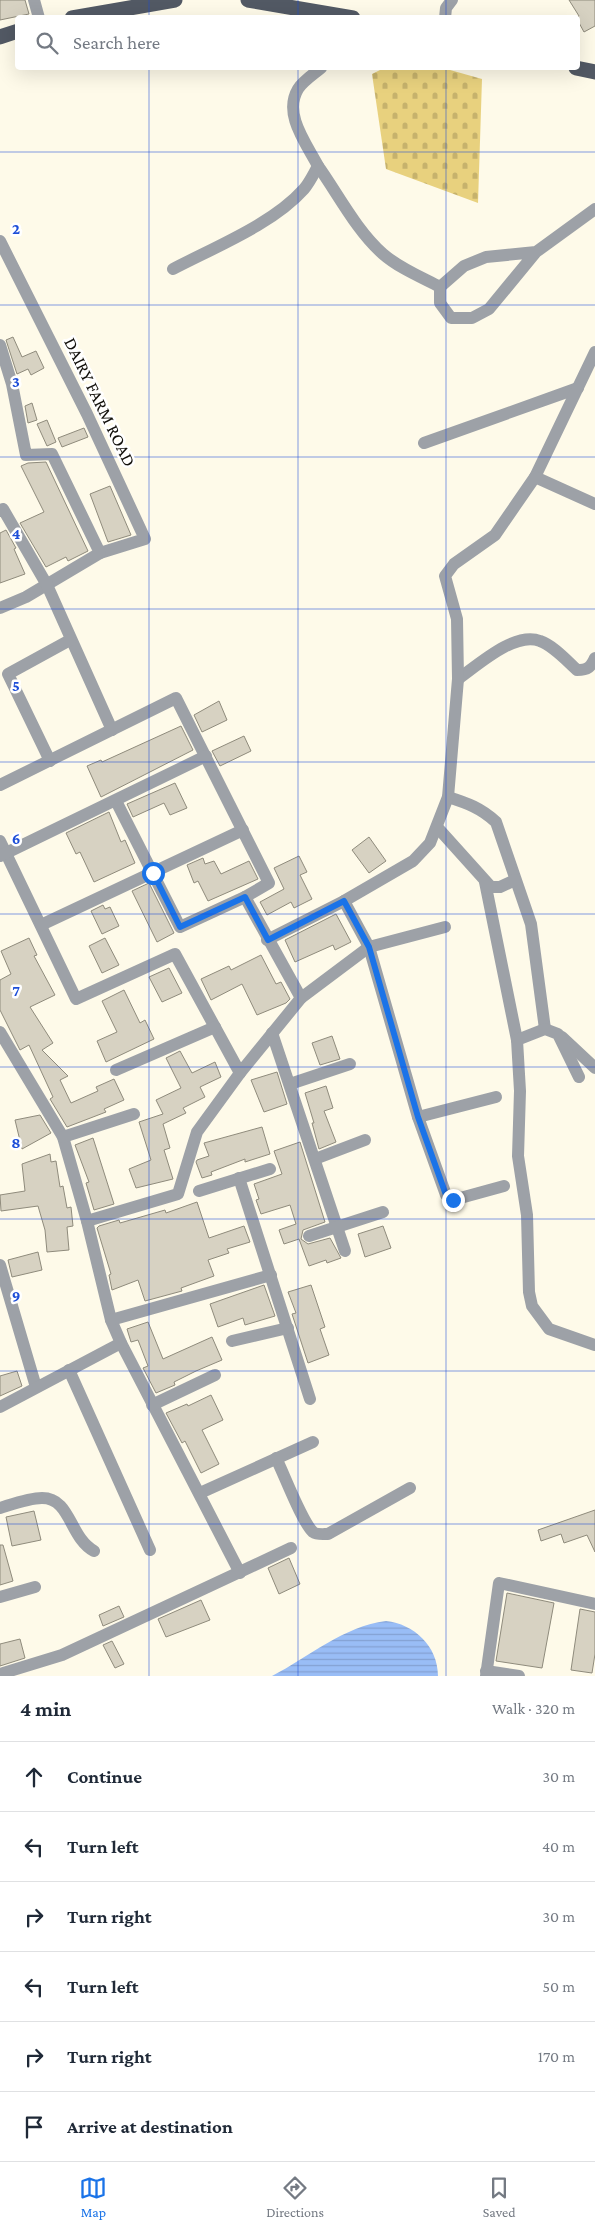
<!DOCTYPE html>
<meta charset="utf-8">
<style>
body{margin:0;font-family:"Crimson Pro",serif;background:#f6f6f7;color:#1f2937}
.stop{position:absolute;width:15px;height:15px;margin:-11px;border:4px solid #1a73e8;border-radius:50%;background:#fff}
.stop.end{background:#1a73e8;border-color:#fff;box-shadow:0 1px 5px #0008}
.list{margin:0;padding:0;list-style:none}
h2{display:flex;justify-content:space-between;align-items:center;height:65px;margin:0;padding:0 20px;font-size:21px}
h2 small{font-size:16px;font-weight:400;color:#747a83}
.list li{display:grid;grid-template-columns:32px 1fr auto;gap:15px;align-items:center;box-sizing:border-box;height:70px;padding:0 20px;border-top:1px solid #e0e1e3}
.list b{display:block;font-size:19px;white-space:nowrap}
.list em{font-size:16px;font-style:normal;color:#747a83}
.icon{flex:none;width:28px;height:28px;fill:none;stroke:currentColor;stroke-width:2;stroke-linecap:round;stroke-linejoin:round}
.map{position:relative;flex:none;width:595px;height:1676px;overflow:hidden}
.search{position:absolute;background:#fff;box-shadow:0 5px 20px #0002;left:15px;right:15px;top:15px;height:55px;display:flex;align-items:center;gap:12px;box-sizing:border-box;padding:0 18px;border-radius:5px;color:#747a83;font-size:19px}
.sheet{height:485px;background:#fff}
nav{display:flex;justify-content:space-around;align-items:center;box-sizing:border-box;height:70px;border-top:1px solid #e0e1e3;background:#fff;font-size:14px;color:#747a83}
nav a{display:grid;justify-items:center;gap:2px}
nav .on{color:#1a73e8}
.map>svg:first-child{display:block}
</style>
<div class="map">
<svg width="595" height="1676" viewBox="0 0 595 1676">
<defs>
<pattern id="cemetery-stones" width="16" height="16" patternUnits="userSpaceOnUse" patternTransform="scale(1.25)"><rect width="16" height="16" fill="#e8d17e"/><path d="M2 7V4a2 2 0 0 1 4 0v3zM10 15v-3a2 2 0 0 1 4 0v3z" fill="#c6b26c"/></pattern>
<pattern id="water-rules" width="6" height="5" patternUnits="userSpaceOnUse" patternTransform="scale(1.25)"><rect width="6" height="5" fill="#99bdf6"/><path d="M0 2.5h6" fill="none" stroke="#83a1d2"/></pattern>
</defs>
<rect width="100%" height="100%" fill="#fefae9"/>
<path fill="url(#cemetery-stones)" d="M384 68H443L482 79 478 203 386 169 372 74Z"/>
<path fill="url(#water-rules)" d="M386 1621C414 1624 438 1646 438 1676H272C309 1657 344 1626 386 1621Z"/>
<g fill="#d7d2c2" stroke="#8f8b7c">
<path d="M0 0H25L29 14 0 20Z"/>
<path d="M569 0H595V26L584 32 578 21 577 18 579 16Z"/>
<path d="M13 337 22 357 36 351 44 368 31 375 28 369 17 374 6 340Z"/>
<path d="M32 403 37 420 28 423 25 406Z"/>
<path d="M47 420 56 442 47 446 37 424Z"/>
<path d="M84 428 88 437 62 447 58 438Z"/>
<path d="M46 462 88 551 68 561 66 557 46 567 20 523 44 512 21 466 28 463Z"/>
<path d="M110 486 131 535 108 542 90 494Z"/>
<path d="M6 530 16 548 14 549 25 574 0 583V533Z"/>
<path d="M219 701 227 720 202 732 194 715Z"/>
<path d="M181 726 193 750 101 797 87 766 101 760 102 762Z"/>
<path d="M244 736 251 751 220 766 212 751Z"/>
<path d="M175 783 187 808 170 815 164 803 133 817 127 804Z"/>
<path d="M109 812 121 842 125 840 135 863 94 882 80 852 76 854 66 833Z"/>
<path d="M369 837 386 861 369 873 352 850Z"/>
<path d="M299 856 307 872 300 875 312 899 294 908 291 902 267 915 260 902 284 889 274 868Z"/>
<path d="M203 858 205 864 214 861 221 874 249 861 258 879 208 901 198 881 194 883 187 865Z"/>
<path d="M149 883 174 933 157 942 132 891Z"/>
<path d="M103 905 105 909 110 907 119 926 102 934 91 911Z"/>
<path d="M336 914 351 942 335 950 333 945 295 962 285 940Z"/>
<path d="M29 938 37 955 34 956 55 995 30 1007 53 1043 42 1050 68 1076 60 1080 71 1103 98 1091 96 1087 114 1079 124 1100 104 1109 106 1112 67 1127 50 1099 53 1097 29 1045 20 1050 0 1010V980L11 974 1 951Z"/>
<path d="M105 938 119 965 102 973 89 946Z"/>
<path d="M261 955 276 984 281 982 290 999 286 1003 257 1015 242 984 211 1000 201 979 229 966 231 970Z"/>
<path d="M169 968 182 993 162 1002 149 977Z"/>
<path d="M124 990 140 1023 145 1020 154 1039 106 1062 97 1041 117 1032 102 1001Z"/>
<path d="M332 1036 340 1059 320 1065 312 1043Z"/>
<path d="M180 1051 192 1073 215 1062 221 1077 200 1087 205 1097 183 1108 186 1113 163 1124 170 1148 164 1150 173 1179 136 1188 129 1169 151 1160 139 1122 163 1114 156 1100 181 1088 166 1058Z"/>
<path d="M277 1072 287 1104 264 1112 251 1080Z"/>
<path d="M326 1086 333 1108 324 1111 336 1142 319 1149 312 1123H314L305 1093Z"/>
<path d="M40 1115 51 1133 22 1149 15 1120Z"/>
<path d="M262 1127 270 1154 245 1162V1159L211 1172 212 1175 202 1178 196 1162 197 1160 209 1156 204 1143Z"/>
<path d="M93 1138 114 1204 94 1210 86 1183 89 1182 75 1145Z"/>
<path d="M300 1142 325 1222 303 1230 301 1239 308 1244 330 1238 341 1258 327 1263 326 1260 309 1266 299 1239 284 1244 279 1230 296 1224 290 1205 261 1214 256 1200 259 1199 254 1184 282 1174 274 1151Z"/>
<path d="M50 1154 51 1162 56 1161 60 1187 63 1186 67 1208 71 1207 73 1226 67 1227 69 1250 47 1252 45 1230 38 1206 1 1211 0 1195 25 1191 22 1164Z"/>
<path d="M197 1202 209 1238 244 1226 250 1242 227 1249 229 1253 208 1260 214 1276 181 1288 182 1291 145 1301 138 1280 112 1290 109 1275 111 1274 97 1228 99 1226 119 1220 120 1223 165 1210 166 1213Z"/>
<path d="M383 1226 391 1248 365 1257 358 1234Z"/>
<path d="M38 1252 42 1270 12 1277 8 1260Z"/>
<path d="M264 1285 275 1316 245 1325 243 1318 218 1327 210 1304Z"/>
<path d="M311 1285 325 1327 320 1329 329 1355 308 1363 292 1314 296 1313 288 1292Z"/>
<path d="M148 1322 163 1359 212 1337 222 1360 196 1371 174 1382 175 1385 156 1393 143 1368 148 1366 138 1340 131 1342 127 1329Z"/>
<path d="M17 1371 22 1386 0 1396V1376Z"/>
<path d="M211 1395 223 1420 202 1430 219 1464 201 1473 185 1441 182 1443 166 1413 187 1404 188 1406Z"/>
<path d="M595 1510V1552L587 1535 564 1543 561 1534 541 1541 538 1530Z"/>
<path d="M34 1511 41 1540 12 1546 6 1517Z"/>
<path d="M0 1545H3L13 1581 0 1585Z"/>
<path d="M289 1558 300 1584 279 1594 268 1568Z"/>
<path d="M507 1593 554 1603 542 1668 496 1661Z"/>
<path d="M201 1600 210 1620 166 1637 158 1619Z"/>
<path d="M119 1606 124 1617 103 1626 99 1615Z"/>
<path d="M580 1609 595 1612V1654L592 1673 571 1670Z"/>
<path d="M20 1639 25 1658 0 1666V1644Z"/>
<path d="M112 1641 124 1664 115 1668 103 1645Z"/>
</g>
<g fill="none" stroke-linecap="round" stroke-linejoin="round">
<g stroke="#9da1a7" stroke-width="12">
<path d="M34 0 39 18"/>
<path d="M445 18 446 8 452 0"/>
<path d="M318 166C338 194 356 230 383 254 399 268 421 277 440 287"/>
<path d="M0 241 87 414 145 539 100 553"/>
<path d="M536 252 486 257 464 266 440 287V303L451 318H472L489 309 536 252 595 209"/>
<path d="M173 269C215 247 273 224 304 189 310 182 314 173 318 166 306 143 283 114 298 89 303 81 314 74 321 68"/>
<path d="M0 345 12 384 26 455 52 454 100 553 26 597 0 608"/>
<path d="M424 443 578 388"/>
<path d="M535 477 595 352"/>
<path d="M0 511 3 509 47 585 112 730"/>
<path d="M458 679C478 665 515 631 540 641 554 646 567 661 577 670 588 670 591 667 595 658"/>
<path d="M50 761 8 674 70 640"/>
<path d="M0 785 176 698 269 883 245 897 301 998 240 1073 197 1132 178 1194 87 1221"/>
<path d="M448 797C467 803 481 808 496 822L531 924 545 1029"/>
<path d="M116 801 180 927 245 897"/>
<path d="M437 827 491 887H500L515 880"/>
<path d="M0 841 76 999 175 954 240 1073"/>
<path d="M0 856 206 756"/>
<path d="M485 882 517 1040"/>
<path d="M344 901 369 947 418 1117 446 1195 453 1200 504 1186"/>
<path d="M41 925 243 830"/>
<path d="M267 940 344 901 413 861 430 843 448 797 458 679 457 619 445 576 454 564 495 535 535 477 595 504"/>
<path d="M301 998 369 947 445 927"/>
<path d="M0 1032 63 1137 87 1221 111 1320 121 1343 240 1573"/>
<path d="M272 1033 345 1251"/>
<path d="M562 1037 595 1068"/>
<path d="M116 1070 215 1027"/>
<path d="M579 1077 558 1034 545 1029 517 1040 520 1091 518 1156 527 1215 529 1292 532 1306 549 1329 595 1345"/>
<path d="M290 1084 350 1064"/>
<path d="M418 1117 496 1097"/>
<path d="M63 1137 134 1114"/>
<path d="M315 1159 365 1140"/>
<path d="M239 1178 310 1399"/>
<path d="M199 1191 270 1169"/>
<path d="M309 1236 383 1212"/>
<path d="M0 1265 36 1387"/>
<path d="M111 1320 271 1275"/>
<path d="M232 1341 288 1328"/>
<path d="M69 1370 150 1550"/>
<path d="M152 1405 215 1375"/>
<path d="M0 1407 121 1343"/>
<path d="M276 1458C284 1474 302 1522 313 1532 317 1535 323 1534 328 1534L410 1488"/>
<path d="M200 1493 313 1442"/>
<path d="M0 1508C13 1504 29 1498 42 1498 71 1498 69 1537 94 1551"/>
<path d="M0 1597 35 1587"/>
<path d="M486 1671 519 1676"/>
<path d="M0 1674 62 1655 291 1548"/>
<path d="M486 1676 499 1583 595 1604"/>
</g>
<g stroke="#525964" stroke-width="15">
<path d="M248 0 353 18"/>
<path d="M72 18 175 0"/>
<path d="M0 37 18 31"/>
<path d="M576 68 595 72"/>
</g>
</g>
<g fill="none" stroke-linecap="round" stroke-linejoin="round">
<path stroke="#1a73e8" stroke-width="6" d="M153 873 180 927 245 897 268 940 344 901 369 947 418 1117 446 1195 453 1200"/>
</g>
<path fill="none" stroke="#1d4ed8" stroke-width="1" stroke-opacity="0.55" d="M149 0V18M298 0V18M446 0V18M149 68V1676M298 68V1676M446 68V1676M0 152H595M0 305H595M0 457H595M0 609H595M0 762H595M0 914H595M0 1067H595M0 1219H595M0 1371H595M0 1524H595"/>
<g text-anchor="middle" stroke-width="5" stroke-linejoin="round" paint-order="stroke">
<g font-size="18" fill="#110f0a" stroke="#fff">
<text transform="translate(100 402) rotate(64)" y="6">DAIRY FARM ROAD</text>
</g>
</g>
<g font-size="16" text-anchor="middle" font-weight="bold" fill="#1d4ed8" stroke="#fff" stroke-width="5" stroke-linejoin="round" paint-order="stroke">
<text x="16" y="234">2</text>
<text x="16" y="387">3</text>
<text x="16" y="539">4</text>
<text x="16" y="691">5</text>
<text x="16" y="844">6</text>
<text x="16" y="996">7</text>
<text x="16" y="1148">8</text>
<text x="16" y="1301">9</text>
</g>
</svg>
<div class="stop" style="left:153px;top:873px"></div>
<div class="stop end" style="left:453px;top:1200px"></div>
<div class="search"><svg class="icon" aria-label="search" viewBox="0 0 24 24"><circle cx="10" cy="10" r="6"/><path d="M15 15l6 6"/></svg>Search here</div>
</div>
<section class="sheet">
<h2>4 min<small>Walk · 320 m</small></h2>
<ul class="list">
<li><svg class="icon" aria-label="ahead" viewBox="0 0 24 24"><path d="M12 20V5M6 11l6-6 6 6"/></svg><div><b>Continue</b></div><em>30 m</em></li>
<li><svg class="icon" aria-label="left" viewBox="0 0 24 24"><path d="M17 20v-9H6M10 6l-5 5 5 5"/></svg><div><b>Turn left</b></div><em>40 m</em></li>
<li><svg class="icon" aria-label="right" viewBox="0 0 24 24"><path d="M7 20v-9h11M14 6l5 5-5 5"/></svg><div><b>Turn right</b></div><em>30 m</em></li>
<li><svg class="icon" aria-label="left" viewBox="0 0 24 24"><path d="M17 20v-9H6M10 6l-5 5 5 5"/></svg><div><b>Turn left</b></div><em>50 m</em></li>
<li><svg class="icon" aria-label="right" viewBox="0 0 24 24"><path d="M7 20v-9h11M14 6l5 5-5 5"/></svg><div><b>Turn right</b></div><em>170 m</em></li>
<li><svg class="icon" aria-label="arrive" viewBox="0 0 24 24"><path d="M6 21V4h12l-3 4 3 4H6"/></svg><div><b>Arrive at destination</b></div></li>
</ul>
</section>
<nav>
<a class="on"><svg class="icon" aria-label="map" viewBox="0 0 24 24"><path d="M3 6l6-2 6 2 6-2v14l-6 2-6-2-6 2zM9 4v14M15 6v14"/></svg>Map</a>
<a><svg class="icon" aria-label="directions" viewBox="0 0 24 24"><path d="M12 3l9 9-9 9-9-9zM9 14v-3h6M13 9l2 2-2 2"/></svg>Directions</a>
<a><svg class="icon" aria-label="saved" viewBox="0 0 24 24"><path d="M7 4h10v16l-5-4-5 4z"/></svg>Saved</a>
</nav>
